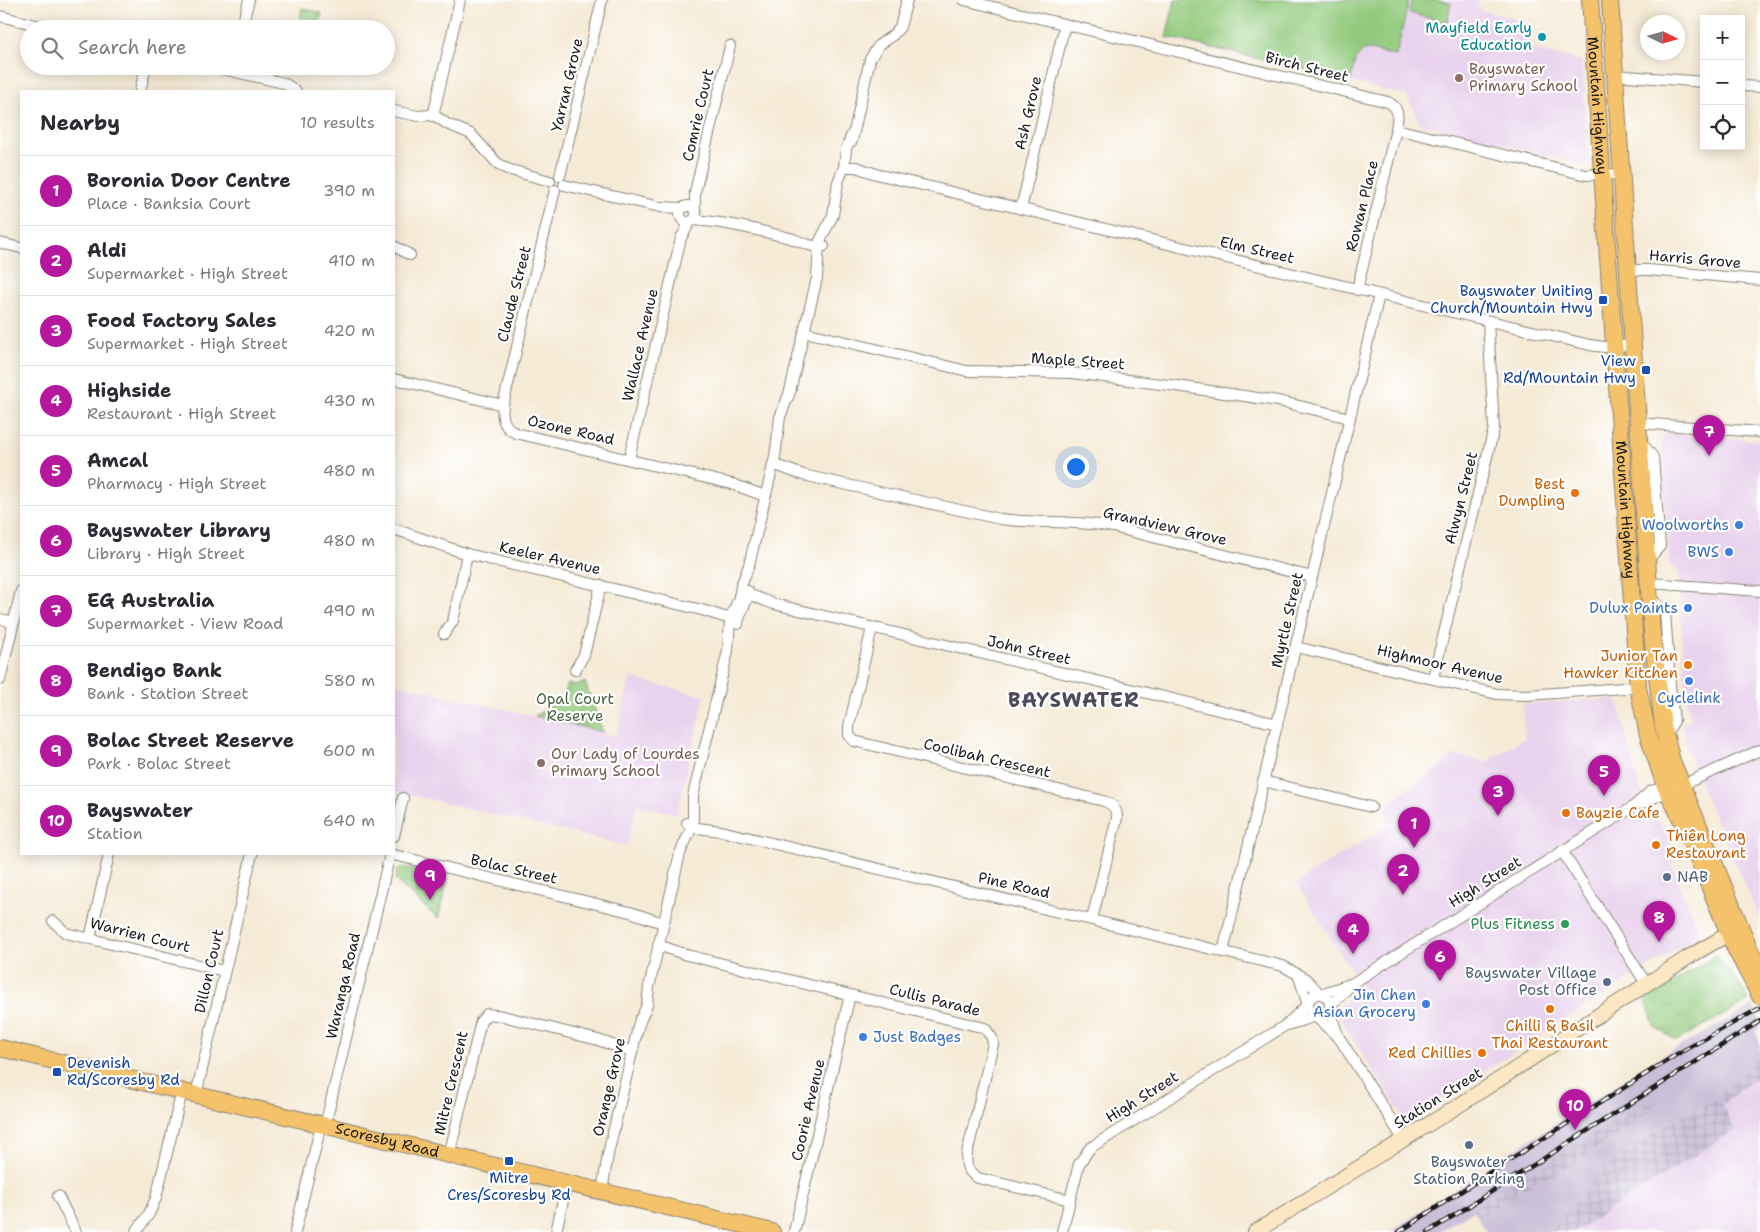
<!DOCTYPE html>
<meta charset="utf-8">
<style>
body{margin:0;font-family:"Shantell Sans",sans-serif;background:#f2f2f3;color:#2b2b33}
.controls{position:absolute;right:15px;top:15px;display:grid;overflow:hidden;border-radius:0px;box-shadow:0 2px 12px #0003}
.controls button{width:45px;height:45px;display:grid;place-items:center;padding:0;border:0;border-bottom:1px solid #e1e1e2;background:#fff;color:#2b2b33;font:25px sans-serif}
.compass{position:absolute;left:1640px;top:15px;width:45px;height:45px;border-radius:50%;background:#fff;box-shadow:0 2px 12px #0003;rotate:95deg}
.you{position:absolute;left:1075px;top:466px;width:18px;height:18px;margin:-12px;border:4px solid #fff;border-radius:50%;background:#1a73e8;box-shadow:0 0 0 8px #1a73e833}
.badge{display:grid;place-items:center;width:32px;height:32px;border-radius:50%;background:#b5179e;color:#fff;font-size:16px;font-weight:700}
.pin{position:absolute;translate:-50% -41px;filter:drop-shadow(0 1px 2px #0008)}
.pin::after{content:'';position:absolute;top:26px;width:18px;height:15px;background:inherit;clip-path:polygon(0 0,100% 0,50% 100%)}
.list{margin:0;padding:0;list-style:none}
h2{display:flex;justify-content:space-between;align-items:center;height:65px;margin:0;padding:0 20px;font-size:21px}
h2 small{font-size:16px;font-weight:400;color:#7c7c81}
.list li{display:grid;grid-template-columns:32px 1fr auto;gap:15px;align-items:center;box-sizing:border-box;height:70px;padding:0 20px;border-top:1px solid #e1e1e2}
.list b{display:block;font-size:19px;white-space:nowrap}
.list p{margin:0;font-size:16px;white-space:nowrap;color:#7c7c81}
.list em{font-size:16px;font-style:normal;color:#7c7c81}
.icon{flex:none;width:28px;height:28px;fill:none;stroke:currentColor;stroke-width:2;stroke-linecap:round;stroke-linejoin:round}
.map{position:relative;flex:none;width:1760px;height:1232px;overflow:hidden}
.search{position:absolute;background:#fff;box-shadow:0 2px 12px #0003;left:20px;top:20px;width:375px;height:55px;display:flex;align-items:center;gap:12px;box-sizing:border-box;padding:0 18px;border-radius:28px;color:#7c7c81;font-size:19px}
.panel{position:absolute;background:#fff;box-shadow:0 2px 12px #0003;left:20px;top:90px;width:375px;height:765px;border-radius:0px}
.map>svg:first-child{display:block}
</style>
<div class="map">
<svg width="1760" height="1232" viewBox="0 0 1760 1232">
<defs>
<pattern id="industrial-grid" width="8" height="8" patternUnits="userSpaceOnUse" patternTransform="scale(1.25)"><rect width="8" height="8" fill="#c9bfd7"/><path d="M0 4h8M4 0v8" fill="none" stroke="#aca4b8"/></pattern>
<pattern id="park-crowns" width="20" height="18" patternUnits="userSpaceOnUse" patternTransform="scale(1.25)"><rect width="20" height="18" fill="#92ca7d"/><path d="M2 6a3 3 0 1 1 6 0M12 15a3 3 0 1 1 6 0" fill="none" stroke="#7dad6b"/></pattern>
</defs>
<rect width="100%" height="100%" fill="#fff"/>
<filter id="ink" filterUnits="userSpaceOnUse"><feTurbulence type="fractalNoise" baseFrequency=".02" numOctaves="2"/><feDisplacementMap in="SourceGraphic" scale="10" xChannelSelector="R" yChannelSelector="G"/><feConvolveMatrix kernelMatrix="1 2 1 2 8 2 1 2 1" color-interpolation-filters="sRGB"/></filter>
<filter id="wash" filterUnits="userSpaceOnUse"><feTurbulence type="fractalNoise" baseFrequency=".0096" numOctaves="4" result="noise"/><feDisplacementMap in="SourceGraphic" scale="20" xChannelSelector="R" yChannelSelector="G"/><feGaussianBlur stdDeviation="1.12" result="paint"/><feColorMatrix in="noise" values="0 0 0 0 0 0 0 0 0 0 0 0 0 0 0 0 0 1.4 0 .05"/><feComposite in="paint" operator="in"/></filter>
<g filter="url(#wash)">
<rect width="100%" height="100%" fill="#f5ead5"/>
<g fill="#e9d2ed">
<path d="M1174 0H1479V9L1526 22 1529 49 1582 61 1588 154 1590 162 1587 165 1420 124 1406 95 1165 38Z"/>
<path d="M1666 433 1760 441V919L1702 789 1687 749 1683 723 1691 721 1686 695 1678 571 1669 564 1661 439Z"/>
<path d="M630 678 705 696 677 814 637 805 627 846 394 791V683L617 736Z"/>
<path d="M1614 699 1618 702 1639 786 1665 832 1676 859 1670 863 1699 930 1697 936 1409 1119 1403 1117 1338 1015 1339 1006 1364 990 1296 883 1391 824 1387 818 1389 816 1387 804 1455 755 1486 762 1525 738 1522 704Z"/>
<path d="M1760 1075V1232H1573L1734 1130 1722 1105 1736 1093Z"/>
</g>
<g fill="url(#industrial-grid)">
<path d="M1760 1054V1075L1736 1093 1722 1105 1735 1130 1574 1232H1548L1601 1170 1650 1134 1693 1109 1718 1098Z"/>
<path d="M1664 1096 1629 1129 1563 1171 1523 1189 1478 1218 1473 1211 1438 1232 1473 1211 1472 1209 1606 1125Z"/>
</g>
<path fill="#c9bfd7" d="M1753 1006 1760 1020V1028L1755 1030 1760 1043V1054L1718 1098 1693 1109 1650 1134 1601 1170 1548 1232H1487L1478 1218 1523 1189 1563 1171 1602 1147 1629 1129 1662 1097 1606 1125 1472 1209 1473 1211 1438 1232H1390L1528 1141 1666 1054Z"/>
<g fill="url(#park-crowns)" stroke="#57734c">
<path d="M302 8 322 13 318 29H298Z"/>
<path d="M585 682 603 732 535 716 563 696 568 684 579 685Z"/>
<path d="M402 867 448 878 438 919 395 880 397 870Z"/>
<path d="M1716 955 1743 989 1749 1001 1676 1041 1654 1026 1646 1000Z"/>
</g>
<g fill="#92ca7d" stroke="#57734c">
<path d="M1175 0H1409L1396 56 1366 49 1355 60 1351 80 1166 37Z"/>
<path d="M1412 0H1439L1451 3 1447 22 1409 13Z"/>
</g>
</g>
<g filter="url(#ink)">
<g fill="none" stroke-linecap="round" stroke-linejoin="round">
<defs>
<g id="street">
<path d="M964 0 1388 102C1400 108 1398 117 1396 129L1586 175 1621 174"/>
<path d="M0 16 52 29"/>
<path d="M241 29 249 0"/>
<path d="M209 66 284 83 296 91"/>
<path d="M1615 75 1704 82"/>
<path d="M1741 86 1760 87"/>
<path d="M140 91 146 66"/>
<path d="M394 111 418 116 431 115 437 117 447 124 471 134 497 163 507 169 550 181"/>
<path d="M433 116 460 0"/>
<path d="M852 141 870 59 879 45 893 35 900 27 907 0"/>
<path d="M844 167H856L876 174 1590 345 1604 347 1632 345"/>
<path d="M560 176 602 0"/>
<path d="M564 185 660 207 683 208"/>
<circle cx="688" cy="214" r="8"/>
<path d="M695 209V192L730 46"/>
<path d="M1021 209 1065 24"/>
<path d="M693 220C726 222 758 230 790 238 802 242 811 248 824 246"/>
<path d="M0 243 21 248"/>
<path d="M394 246 410 255"/>
<path d="M1627 270H1648L1760 280"/>
<path d="M1357 290 1396 129"/>
<path d="M805 332 967 371 1072 373 1177 386 1278 401 1350 418"/>
<path d="M394 379 503 405C501 418 504 428 516 433L732 484 765 496"/>
<path d="M789 395 817 278 819 243 833 215 838 182 844 167 846 149 852 134"/>
<path d="M503 405 555 190"/>
<path d="M1638 423 1760 432"/>
<path d="M1640 441 1653 457 1660 546 1647 561"/>
<path d="M629 459 681 238 690 222"/>
<path d="M773 464 803 475 1000 519C1038 524 1076 520 1113 527L1312 577"/>
<path d="M394 529 467 554 702 610 724 617 739 618"/>
<path d="M1649 583 1760 591"/>
<path d="M739 596H753L774 604 1277 724"/>
<path d="M1650 598 1665 611 1670 686 1674 721 1665 736"/>
<path d="M0 619 14 622"/>
<path d="M738 624C739 612 749 602 748 591"/>
<path d="M872 628 849 726V735L854 741 1104 801C1112 804 1117 808 1117 818L1092 919"/>
<path d="M444 634 453 621 467 554"/>
<path d="M1296 647 1497 694 1527 695 1638 687"/>
<path d="M575 670 584 655 601 585"/>
<path d="M1433 678 1494 428 1488 321"/>
<path d="M0 680 21 591"/>
<path d="M1263 781 1371 807"/>
<path d="M1640 804 1760 750"/>
<path d="M687 823 697 828 721 831 1283 966 1306 979 1320 994"/>
<path d="M394 836 403 798"/>
<path d="M1562 851 1647 985"/>
<path d="M390 854 630 912 663 923"/>
<path d="M53 921 66 933 224 971"/>
<path d="M90 939 109 854"/>
<path d="M658 945 687 955 985 1028 992 1038 993 1044 967 1154C965 1166 968 1172 978 1178L1070 1200"/>
<path d="M1223 952 1379 295"/>
<path d="M1298 974 1307 1002"/>
<circle cx="1319" cy="1005" r="11"/>
<path d="M1321 994 1353 983 1633 807 1651 791 1670 786"/>
<path d="M1330 1006 1351 985"/>
<path d="M1329 1009 1339 1038"/>
<path d="M1316 1017 1340 1039 1403 1139"/>
<path d="M1287 1025 1304 1020 1314 1016"/>
<path d="M638 1026 647 1005 649 987 680 853 693 825V796L728 651 730 619 739 598 741 586 749 565 775 457 780 417 791 389"/>
<path d="M196 1095 252 854"/>
<path d="M325 1126 390 854"/>
<path d="M449 1156 481 1021 487 1014 503 1016 598 1040 632 1052"/>
<path d="M602 1192 608 1154 640 1019"/>
<path d="M58 1196 76 1232"/>
<path d="M136 1232 149 1214 156 1198 182 1091"/>
<path d="M295 1232 321 1125"/>
<path d="M556 1232 567 1183"/>
<path d="M794 1232 850 995"/>
<path d="M1062 1232 1079 1164 1090 1148 1286 1025 1307 1005"/>
</g>
<path id="secondary" d="M1255 1232 1458 1106 1687 958 1737 929"/>
<g id="primary">
<path id="s1" d="M1590 0 1638 687 1648 735 1665 786 1685 827 1734 946 1760 996"/>
<path d="M1610 0 1652 634 1663 726 1672 761 1760 974"/>
<path id="s2" d="M0 1048 772 1232"/>
</g>
</defs>
<use href="#street" stroke="#888378" stroke-width="12"/>
<use href="#secondary" stroke="#888378" stroke-width="16"/>
<use href="#primary" stroke="#888378" stroke-width="18"/>
<use href="#street" stroke="#fff" stroke-width="10"/>
<use href="#secondary" stroke="#fbe7c3" stroke-width="14"/>
<use href="#primary" stroke="#f4c26a" stroke-width="16"/>
<defs>
<g id="rail">
<path d="M1399 1232 1498 1167 1679 1053 1760 1008"/>
<path d="M1428 1232 1760 1021"/>
</g>
</defs>
<use href="#rail" stroke="#1c1c1c" stroke-width="4.5"/>
<use href="#rail" stroke="#fff" stroke-width="2.5" stroke-dasharray="8" stroke-linecap="butt"/>
</g>
</g>
<circle fill="#0f9aa8" stroke="#fff" stroke-width="2" cx="1542" cy="37" r="5"/>
<g fill="#8d6e63" stroke="#fff" stroke-width="2">
<circle cx="1459" cy="78" r="5"/>
<circle cx="541" cy="763" r="5"/>
</g>
<g fill="#1a4fb4" stroke="#fff" stroke-width="2">
<rect x="1598" y="295" width="10" height="10" rx="2.5"/>
<rect x="1641" y="365" width="10" height="10" rx="2.5"/>
<rect x="52" y="1067" width="10" height="10" rx="2.5"/>
<rect x="504" y="1156" width="10" height="10" rx="2.5"/>
</g>
<g fill="#e8710a" stroke="#fff" stroke-width="2">
<circle cx="1575" cy="493" r="5"/>
<circle cx="1688" cy="665" r="5"/>
<circle cx="1566" cy="813" r="5"/>
<circle cx="1656" cy="845" r="5"/>
<circle cx="1550" cy="1009" r="5"/>
<circle cx="1482" cy="1053" r="5"/>
</g>
<g fill="#3f7fe0" stroke="#fff" stroke-width="2">
<circle cx="1739" cy="525" r="5"/>
<circle cx="1729" cy="552" r="5"/>
<circle cx="1688" cy="608" r="5"/>
<circle cx="1689" cy="681" r="5"/>
<circle cx="1426" cy="1004" r="5"/>
<circle cx="863" cy="1037" r="5"/>
</g>
<g fill="#5c6f8a" stroke="#fff" stroke-width="2">
<circle cx="1667" cy="877" r="5"/>
<circle cx="1607" cy="982" r="5"/>
<circle cx="1469" cy="1145" r="5"/>
</g>
<circle fill="#2e9e5b" stroke="#fff" stroke-width="2" cx="1565" cy="924" r="5"/>
<g text-anchor="middle" stroke-width="4.5" stroke-linejoin="round" paint-order="stroke">
<g font-size="15" fill="#0d838f" stroke="#fff" text-anchor="end">
<text x="1532" y="33">Mayfield Early<tspan x="1532" dy="17">Education</tspan></text>
</g>
<g font-size="15" fill="#1c1c1c" stroke="#fff">
<text transform="translate(1307 67) rotate(14)" y="5">Birch Street</text>
<text transform="translate(567 85) rotate(-77)" y="5">Yarran Grove</text>
<text dy="5" stroke="none"><textPath href="#s1" startOffset="106">Mountain Highway</textPath></text>
<text transform="translate(1028 113) rotate(-77)" y="5">Ash Grove</text>
<text transform="translate(698 115) rotate(-77)" y="5">Comrie Court</text>
<text transform="translate(1362 206) rotate(-76)" y="5">Rowan Place</text>
<text transform="translate(1257 250) rotate(13)" y="5">Elm Street</text>
<text transform="translate(1695 259) rotate(5)" y="5">Harris Grove</text>
<text transform="translate(514 294) rotate(-76)" y="5">Claude Street</text>
<text transform="translate(640 345) rotate(-77)" y="5">Wallace Avenue</text>
<text transform="translate(1078 361) rotate(4)" y="5">Maple Street</text>
<text transform="translate(571 430) rotate(13)" y="5">Ozone Road</text>
<text transform="translate(1461 498) rotate(-76)" y="5">Alwyn Street</text>
<text dy="5" stroke="none"><textPath href="#s1" startOffset="511">Mountain Highway</textPath></text>
<text transform="translate(1165 526) rotate(13)" y="5">Grandview Grove</text>
<text transform="translate(550 558) rotate(13)" y="5">Keeler Avenue</text>
<text transform="translate(1287 620) rotate(-77)" y="5">Myrtle Street</text>
<text transform="translate(1029 650) rotate(13)" y="5">John Street</text>
<text transform="translate(1440 664) rotate(13)" y="5">Highmoor Avenue</text>
<text transform="translate(987 758) rotate(13)" y="5">Coolibah Crescent</text>
<text transform="translate(514 869) rotate(13)" y="5">Bolac Street</text>
<text transform="translate(1485 882) rotate(-32)" y="5">High Street</text>
<text transform="translate(1014 885) rotate(13)" y="5">Pine Road</text>
<text transform="translate(140 935) rotate(14)" y="5">Warrien Court</text>
<text transform="translate(209 971) rotate(-77)" y="5">Dillon Court</text>
<text transform="translate(343 986) rotate(-77)" y="5">Waranga Road</text>
<text transform="translate(935 1000) rotate(14)" y="5">Cullis Parade</text>
<text transform="translate(451 1083) rotate(-77)" y="5">Mitre Crescent</text>
<text transform="translate(609 1087) rotate(-77)" y="5">Orange Grove</text>
<text transform="translate(1142 1097) rotate(-32)" y="5">High Street</text>
<text transform="translate(1438 1098) rotate(-32)" y="5">Station Street</text>
<text transform="translate(808 1110) rotate(-77)" y="5">Coorie Avenue</text>
<text dy="5" stroke="none"><textPath href="#s2" startOffset="398">Scoresby Road</textPath></text>
</g>
<g font-size="15" fill="#785e54" stroke="#fff" text-anchor="start">
<text x="1469" y="74">Bayswater<tspan x="1469" dy="17">Primary School</tspan></text>
<text x="551" y="759">Our Lady of Lourdes<tspan x="551" dy="17">Primary School</tspan></text>
</g>
<g font-size="15" fill="#164399" stroke="#fff" text-anchor="end">
<text x="1593" y="296">Bayswater Uniting<tspan x="1593" dy="17">Church/Mountain Hwy</tspan></text>
<text x="1636" y="366">View<tspan x="1636" dy="17">Rd/Mountain Hwy</tspan></text>
<text x="67" y="1068" text-anchor="start">Devenish<tspan x="67" dy="17">Rd/Scoresby Rd</tspan></text>
<text x="509" y="1183" text-anchor="middle">Mitre<tspan x="509" dy="17">Cres/Scoresby Rd</tspan></text>
</g>
<g font-size="15" fill="#c56008" stroke="#fff" text-anchor="end">
<text x="1565" y="489">Best<tspan x="1565" dy="17">Dumpling</tspan></text>
<text x="1678" y="661">Junior Tan<tspan x="1678" dy="17">Hawker Kitchen</tspan></text>
<text x="1576" y="818" text-anchor="start">Bayzie Cafe</text>
<text x="1666" y="841" text-anchor="start">Thiên Long<tspan x="1666" dy="17">Restaurant</tspan></text>
<text x="1550" y="1031" text-anchor="middle">Chilli &amp; Basil<tspan x="1550" dy="17">Thai Restaurant</tspan></text>
<text x="1472" y="1058">Red Chillies</text>
</g>
<g font-size="15" fill="#366cbe" stroke="#fff" text-anchor="end">
<text x="1729" y="530">Woolworths</text>
<text x="1719" y="557">BWS</text>
<text x="1678" y="613">Dulux Paints</text>
<text x="1689" y="703" text-anchor="middle">Cyclelink</text>
<text x="1416" y="1000">Jin Chen<tspan x="1416" dy="17">Asian Grocery</tspan></text>
<text x="873" y="1042" text-anchor="start">Just Badges</text>
</g>
<g font-size="15" fill="#4b6243" stroke="#fff">
<text x="575" y="704">Opal Court<tspan x="575" dy="17">Reserve</tspan></text>
</g>
<g font-size="15" fill="#4e5e75" stroke="#fff" text-anchor="start">
<text x="1677" y="882">NAB</text>
<text x="1597" y="978" text-anchor="end">Bayswater Village<tspan x="1597" dy="17">Post Office</tspan></text>
<text x="1469" y="1167" text-anchor="middle">Bayswater<tspan x="1469" dy="17">Station Parking</tspan></text>
</g>
<g font-size="15" fill="#27864d" stroke="#fff" text-anchor="end">
<text x="1555" y="929">Plus Fitness</text>
</g>
<g font-size="20" font-weight="bold" letter-spacing="1" fill="#4f495c" stroke="#fff">
<text x="1074" y="707">BAYSWATER</text>
</g>
</g>
</svg>
<div class="controls">
<button>+</button>
<button>−</button>
<button><svg class="icon" aria-label="locate" viewBox="0 0 24 24"><circle cx="12" cy="12" r="6"/><path d="M12 2v4M12 18v4M2 12h4M18 12h4"/></svg></button>
</div>
<svg class="compass" viewBox="-18 -18 36 36"><path d="M0-13l5 13h-10z" fill="#e53935"/><path d="M0 13l5-13h-10z" fill="#7c7c81"/></svg>
<div class="you"></div>
<div class="pin badge" style="left:1414px;top:848px">1</div>
<div class="pin badge" style="left:1403px;top:895px">2</div>
<div class="pin badge" style="left:1498px;top:816px">3</div>
<div class="pin badge" style="left:1353px;top:954px">4</div>
<div class="pin badge" style="left:1604px;top:796px">5</div>
<div class="pin badge" style="left:1440px;top:981px">6</div>
<div class="pin badge" style="left:1709px;top:456px">7</div>
<div class="pin badge" style="left:1659px;top:942px">8</div>
<div class="pin badge" style="left:430px;top:900px">9</div>
<div class="pin badge" style="left:1575px;top:1130px">10</div>
<div class="search"><svg class="icon" aria-label="search" viewBox="0 0 24 24"><circle cx="10" cy="10" r="6"/><path d="M15 15l6 6"/></svg>Search here</div>
<section class="panel">
<h2>Nearby<small>10 results</small></h2>
<ul class="list">
<li><span class="badge">1</span><div><b>Boronia Door Centre</b><p>Place · Banksia Court</p></div><em>390 m</em></li>
<li><span class="badge">2</span><div><b>Aldi</b><p>Supermarket · High Street</p></div><em>410 m</em></li>
<li><span class="badge">3</span><div><b>Food Factory Sales</b><p>Supermarket · High Street</p></div><em>420 m</em></li>
<li><span class="badge">4</span><div><b>Highside</b><p>Restaurant · High Street</p></div><em>430 m</em></li>
<li><span class="badge">5</span><div><b>Amcal</b><p>Pharmacy · High Street</p></div><em>480 m</em></li>
<li><span class="badge">6</span><div><b>Bayswater Library</b><p>Library · High Street</p></div><em>480 m</em></li>
<li><span class="badge">7</span><div><b>EG Australia</b><p>Supermarket · View Road</p></div><em>490 m</em></li>
<li><span class="badge">8</span><div><b>Bendigo Bank</b><p>Bank · Station Street</p></div><em>580 m</em></li>
<li><span class="badge">9</span><div><b>Bolac Street Reserve</b><p>Park · Bolac Street</p></div><em>600 m</em></li>
<li><span class="badge">10</span><div><b>Bayswater</b><p>Station</p></div><em>640 m</em></li>
</ul>
</section>
</div>
